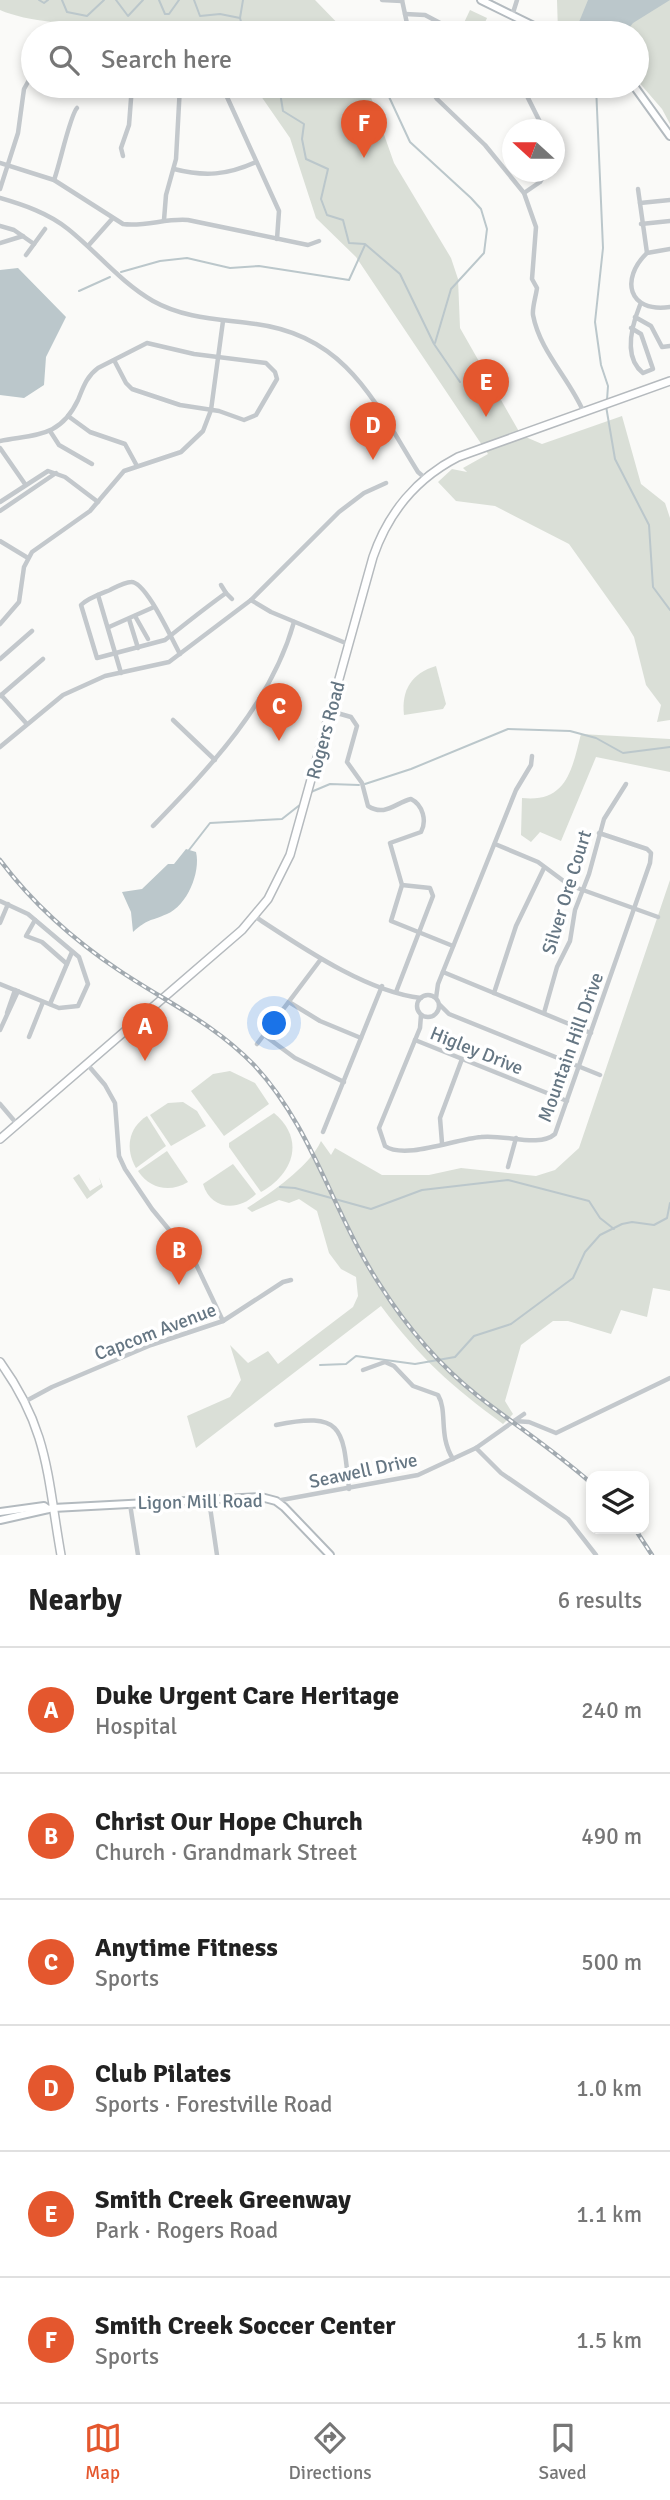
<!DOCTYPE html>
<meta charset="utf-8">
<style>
body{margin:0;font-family:Signika,sans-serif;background:#f2f2f2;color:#222}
.controls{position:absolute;right:21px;bottom:21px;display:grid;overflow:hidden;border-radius:14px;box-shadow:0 4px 10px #0003}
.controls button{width:63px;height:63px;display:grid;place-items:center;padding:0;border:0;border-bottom:2px solid #e0e0e0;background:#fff;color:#222;font:35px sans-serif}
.compass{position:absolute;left:502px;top:119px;width:63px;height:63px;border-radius:50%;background:#fff;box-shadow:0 4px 10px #0003;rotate:291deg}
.you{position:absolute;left:275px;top:1024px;width:24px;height:24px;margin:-18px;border:5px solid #fff;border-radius:50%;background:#1a73e8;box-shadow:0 0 0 10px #1a73e833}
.badge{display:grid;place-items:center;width:46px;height:46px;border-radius:50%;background:#e4572e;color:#fff;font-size:23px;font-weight:700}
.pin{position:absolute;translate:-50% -58px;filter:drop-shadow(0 2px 4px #0008)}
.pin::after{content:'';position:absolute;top:37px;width:24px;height:21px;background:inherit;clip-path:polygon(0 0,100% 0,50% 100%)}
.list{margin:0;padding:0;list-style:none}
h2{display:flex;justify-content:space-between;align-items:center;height:91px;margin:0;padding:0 28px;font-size:30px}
h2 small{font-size:23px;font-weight:400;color:#767676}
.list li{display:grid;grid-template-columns:46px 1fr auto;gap:21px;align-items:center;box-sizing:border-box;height:126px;padding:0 28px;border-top:2px solid #e0e0e0}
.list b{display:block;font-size:26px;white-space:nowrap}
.list p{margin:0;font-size:23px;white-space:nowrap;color:#767676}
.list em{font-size:23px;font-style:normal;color:#767676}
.icon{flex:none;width:38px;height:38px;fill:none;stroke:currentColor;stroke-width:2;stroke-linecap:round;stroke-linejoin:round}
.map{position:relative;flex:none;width:670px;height:1555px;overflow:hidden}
.search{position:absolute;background:#fff;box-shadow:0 4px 10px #0003;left:21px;right:21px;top:21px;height:77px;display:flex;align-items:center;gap:18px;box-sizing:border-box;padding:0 24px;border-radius:38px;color:#767676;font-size:26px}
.sheet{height:847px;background:#fff}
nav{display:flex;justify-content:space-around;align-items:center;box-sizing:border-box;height:98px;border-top:2px solid #e0e0e0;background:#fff;font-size:19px;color:#767676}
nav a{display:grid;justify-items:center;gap:4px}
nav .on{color:#e4572e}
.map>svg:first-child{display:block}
</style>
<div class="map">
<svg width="670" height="1555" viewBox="0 0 670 1555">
<rect width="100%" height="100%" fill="#fafaf8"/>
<g fill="#dadfd7">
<path d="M0 0H315L347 33H230L215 23C157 23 50 32 0 10Z"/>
<path d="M557 0H670V124L662 109 637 80V33H562L558 32Z"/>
<path d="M470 10 487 18 480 33 461 29Z"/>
<path d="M254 86H367L394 163 451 258 458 279 460 328 521 435 542 444 622 416 641 484 665 503 670 518V720L657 722 661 705 646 685 634 637 628 627 569 544 495 506 456 501 438 482 452 469 467 472 463 468 488 454 356 257 316 218 290 138Z"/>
<path d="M436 666 446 704 443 709 404 715C401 690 412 673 436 666Z"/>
<path d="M581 734 670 739V772L596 757 561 841 540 832 531 842 521 835 522 798C567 803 572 769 581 734Z"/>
<path d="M670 880V1291L653 1288 647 1317 621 1310 611 1334 568 1321H553L521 1345 505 1401 513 1414 503 1424C450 1385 421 1359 381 1306L196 1448 187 1416 230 1397 241 1380 230 1345 248 1363 268 1351 278 1364 353 1307 358 1296 356 1277 341 1269 329 1253 317 1211 299 1199 289 1203 279 1200 252 1212 247 1208C271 1193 310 1166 321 1141L331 1155 335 1148 382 1175H429L461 1168 536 1176 555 1170 579 1148Z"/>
<path d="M230 1071 255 1083 269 1104 224 1136 191 1091 213 1074Z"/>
<path d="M183 1102 197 1111 206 1126 171 1146 150 1115 168 1103Z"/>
<path d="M274 1113C306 1140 293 1174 261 1192L229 1147V1143Z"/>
<path d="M147 1116 166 1146 136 1168C125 1149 128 1128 147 1116Z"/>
<path d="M167 1151 188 1182C170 1193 150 1189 138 1171Z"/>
<path d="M233 1164 256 1194C238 1212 211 1210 203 1184Z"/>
<path d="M79 1174 90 1191 101 1184 99 1177 103 1187 87 1199 73 1178Z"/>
</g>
<g fill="#bbc7cb">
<path d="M588 0H670L633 23 625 33H581L579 22Z"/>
<path d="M18 268 66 317 46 357 44 385 24 398 0 395V270Z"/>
<path d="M186 849 196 852C201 872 187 906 167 914 149 922 149 918 133 932L131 912 122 892 142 889 168 864H174Z"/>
</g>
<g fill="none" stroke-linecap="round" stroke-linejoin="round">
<g stroke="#bbc7cb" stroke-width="2">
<path d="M39 0 44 3 48 0"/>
<path d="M62 0 67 12 87 16 104 0"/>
<path d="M116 0 128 16 143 0"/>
<path d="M159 0 165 14H169L179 0"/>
<path d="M194 0 200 16 220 14 240 18"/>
<path d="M243 0 240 18 244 33"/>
<path d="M279 86 283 111 304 124 302 139 306 159 328 169 321 199 327 215 343 220 349 243 365 244 400 274 434 344 460 382"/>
<path d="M384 86 410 142 471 198 481 209 487 229 484 253 451 289 435 343"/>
<path d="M596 86 603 248 595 322 601 365 608 386 607 400"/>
<path d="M121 272 160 261 187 258 230 268 259 266 349 280 365 245"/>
<path d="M79 291 110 277"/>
<path d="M606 406 615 459 649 525 653 587 670 610"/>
<path d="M365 784 411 769 508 729 570 731 596 738 623 753 670 747"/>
<path d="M311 792 330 784 359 785"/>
<path d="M189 850 210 823 282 819 301 804"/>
<path d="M280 1187 295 1188 371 1209 422 1190 508 1180 589 1201 600 1218 614 1229"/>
<path d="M320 1365 346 1364 356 1356 415 1364 455 1357 474 1336 511 1324 573 1278 585 1252 600 1235 622 1224 632 1222 654 1225 667 1218 670 1203"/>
</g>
<defs>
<g id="secondary">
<path d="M481 0 548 33"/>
<path d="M634 86 670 136"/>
<path d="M0 1512 44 1506 48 1509"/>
<path d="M0 1520 53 1508 261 1497 276 1501 284 1507 330 1555"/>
</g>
<g id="primary">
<path d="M0 1139 242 930 268 899 290 855 373 557C388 513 417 478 458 457L670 381"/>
<path d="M0 1362C49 1430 47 1476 61 1555"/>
</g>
</defs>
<use href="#secondary" stroke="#b3babf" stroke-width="10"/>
<use href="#primary" stroke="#b5babe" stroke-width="10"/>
<g stroke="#c3c8cc" stroke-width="4.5">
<path d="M382 0 402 1"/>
<path d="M402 0 409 33"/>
<path d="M405 14 425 15 459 33"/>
<path d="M512 16 517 0"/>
<path d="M222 86 279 211 277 239"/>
<path d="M428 86 437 99 485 145 524 193 536 227 532 279 537 288C536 296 532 308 533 315 540 352 570 379 584 413"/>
<path d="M522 86 544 130"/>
<path d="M123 156 121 148 129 125 132 86"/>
<path d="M0 163 54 180 123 224C145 227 166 218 188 220L308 245 319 241"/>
<path d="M174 169C205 177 227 175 256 162"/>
<path d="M54 180C60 164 70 115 77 108"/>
<path d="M0 189 18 133 24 89 33 73"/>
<path d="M638 189 647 253"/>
<path d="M524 193 540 182 546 172"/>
<path d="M0 198C24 205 48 213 68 229 97 252 120 282 153 301 185 319 221 319 256 324 347 336 375 403 418 472L425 478"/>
<path d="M640 203 670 200"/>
<path d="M164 220 166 195 176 159 180 86"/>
<path d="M641 224 670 221"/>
<path d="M0 226 14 230 34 244"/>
<path d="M0 243 23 236"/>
<path d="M88 246 112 219"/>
<path d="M670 249 647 253C620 279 628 313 670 307"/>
<path d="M26 255 45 229"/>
<path d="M635 317 651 326 662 347 670 346"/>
<path d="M631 328 641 334 653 369 643 373C623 357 632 325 640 305"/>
<path d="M68 416 90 432 125 444 137 466"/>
<path d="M50 431 59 445 92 464"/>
<path d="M0 441C35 434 60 438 78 400 83 388 86 377 98 368L147 343 194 354 266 363 275 372 277 379 256 415 244 420 219 411 180 405 132 389 126 383 114 360"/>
<path d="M0 448 25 484"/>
<path d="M0 502 48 471 65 477 98 502"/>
<path d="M0 511 56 473"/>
<path d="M0 541 28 558"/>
<path d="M226 593 232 599"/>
<path d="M98 595 121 673"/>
<path d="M251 600 271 612 348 644"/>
<path d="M135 616 148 639"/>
<path d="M129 619 138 648"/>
<path d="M0 624 19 602 24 567 32 552 90 511 124 471 181 452 203 431 211 410 223 321"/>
<path d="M109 627 154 607"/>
<path d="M180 654C172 640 146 581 131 582 125 582 116 587 110 590 100 594 88 598 81 605L97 658 165 640C185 624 205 608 226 593L221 585"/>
<path d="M0 659 32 631"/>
<path d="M1 695 26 723"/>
<path d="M0 696 43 659"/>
<path d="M330 711 351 717 357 726 347 762 362 783 368 806C385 817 395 803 411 799 423 805 427 821 421 832L390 843 402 885 391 921 453 946"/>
<path d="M173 720 215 760"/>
<path d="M0 747 63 695 105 676 169 662 251 600 339 512 364 493 386 483"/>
<path d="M153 826C210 767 271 704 294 622"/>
<path d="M495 844 538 862 569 885 658 917"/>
<path d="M0 901 28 914 79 957 88 984 78 1006 59 1008 0 984"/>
<path d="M254 916C300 946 366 992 421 998"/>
<path d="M35 920 26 936 42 942 67 964"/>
<path d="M0 923 8 904"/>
<path d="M443 972 591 1033"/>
<path d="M396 992 433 896 430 888 402 885"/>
<path d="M494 993 516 926 544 868"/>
<circle cx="428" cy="1006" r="11"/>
<path d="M436 998 438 984 516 790 531 765 532 756"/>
<path d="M289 1002 320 1021 361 1038"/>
<path d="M50 1004 72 952"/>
<path d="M440 1005 449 1014 600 1075"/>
<path d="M7 1013 15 990"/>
<path d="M544 1013 557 967 570 941 575 910 589 874 604 819 626 784"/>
<path d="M421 1015 420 1028 379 1128 385 1146C405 1160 455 1139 481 1137 505 1134 539 1148 555 1134L650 863 651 853 647 849 599 833"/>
<path d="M0 1030 18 991"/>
<path d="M264 1035 295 1058 344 1082"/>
<path d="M29 1037 43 1002"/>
<path d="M415 1040 567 1101"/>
<path d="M257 1044 321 959"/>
<path d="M87 1064 105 1085 115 1103 119 1156 125 1169 152 1209 194 1260 223 1321"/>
<path d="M0 1104 17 1124"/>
<path d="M323 1132 382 986"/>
<path d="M442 1143 440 1118 462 1059"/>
<path d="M508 1167 516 1138"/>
<path d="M363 1370 385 1362 394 1366 413 1386 438 1395C448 1412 438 1435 453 1459"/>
<path d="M26 1401 52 1387 151 1345 223 1321 283 1282 291 1280"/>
<path d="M514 1421 529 1422 556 1433 670 1378"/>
<path d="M276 1425C344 1411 343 1429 349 1489"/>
<path d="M476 1448 501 1473 568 1519 596 1555"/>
<path d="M209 1500 217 1555"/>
<path d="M276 1501 418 1475 476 1448 524 1414"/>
<path d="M130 1504 138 1555"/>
</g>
<use href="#secondary" stroke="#fff" stroke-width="6"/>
<use href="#primary" stroke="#fff" stroke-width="7"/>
<defs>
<g id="rail">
<path d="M0 860C33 904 75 941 120 971 168 1003 213 1023 254 1065 313 1128 333 1214 380 1285 406 1326 439 1365 478 1396 515 1425 555 1451 591 1483"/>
<path d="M635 1529 652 1555"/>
</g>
</defs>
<use href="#rail" stroke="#a2aab0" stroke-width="4.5"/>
<use href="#rail" stroke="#fff" stroke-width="2" stroke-dasharray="5" stroke-linecap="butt"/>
</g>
<g text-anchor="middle" stroke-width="7" stroke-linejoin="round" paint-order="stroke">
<g font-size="19" fill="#657683" stroke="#fff">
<text transform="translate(325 730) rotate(-75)" y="7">Rogers Road</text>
<text transform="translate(566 892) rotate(-73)" y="7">Silver Ore Court</text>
<text transform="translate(570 1047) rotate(-70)" y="7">Mountain Hill Drive</text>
<text transform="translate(477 1050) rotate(22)" y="7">Higley Drive</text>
<text transform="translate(155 1331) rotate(-21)" y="7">Capcom Avenue</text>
<text transform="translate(363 1470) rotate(-12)" y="7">Seawell Drive</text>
<text transform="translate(200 1501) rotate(-1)" y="7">Ligon Mill Road</text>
</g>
</g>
</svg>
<div class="controls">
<button><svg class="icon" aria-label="layers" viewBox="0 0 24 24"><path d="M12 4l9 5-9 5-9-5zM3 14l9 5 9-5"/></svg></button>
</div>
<svg class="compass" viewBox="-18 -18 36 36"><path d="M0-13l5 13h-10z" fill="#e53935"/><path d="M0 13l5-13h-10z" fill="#767676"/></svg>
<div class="you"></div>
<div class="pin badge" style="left:145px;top:1061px">A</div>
<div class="pin badge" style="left:179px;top:1285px">B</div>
<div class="pin badge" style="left:279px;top:741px">C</div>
<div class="pin badge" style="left:373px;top:460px">D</div>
<div class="pin badge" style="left:486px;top:417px">E</div>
<div class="pin badge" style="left:364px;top:158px">F</div>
<div class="search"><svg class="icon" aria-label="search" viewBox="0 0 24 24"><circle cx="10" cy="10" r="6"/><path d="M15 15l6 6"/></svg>Search here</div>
</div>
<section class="sheet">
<h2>Nearby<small>6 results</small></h2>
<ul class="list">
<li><span class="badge">A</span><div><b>Duke Urgent Care Heritage</b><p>Hospital</p></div><em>240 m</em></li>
<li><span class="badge">B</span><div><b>Christ Our Hope Church</b><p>Church · Grandmark Street</p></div><em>490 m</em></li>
<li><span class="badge">C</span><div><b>Anytime Fitness</b><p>Sports</p></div><em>500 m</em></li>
<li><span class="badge">D</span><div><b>Club Pilates</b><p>Sports · Forestville Road</p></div><em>1.0 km</em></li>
<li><span class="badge">E</span><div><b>Smith Creek Greenway</b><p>Park · Rogers Road</p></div><em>1.1 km</em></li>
<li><span class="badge">F</span><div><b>Smith Creek Soccer Center</b><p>Sports</p></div><em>1.5 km</em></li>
</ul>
</section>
<nav>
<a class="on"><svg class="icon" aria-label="map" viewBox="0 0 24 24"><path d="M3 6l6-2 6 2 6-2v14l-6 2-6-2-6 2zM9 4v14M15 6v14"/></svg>Map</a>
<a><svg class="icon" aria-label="directions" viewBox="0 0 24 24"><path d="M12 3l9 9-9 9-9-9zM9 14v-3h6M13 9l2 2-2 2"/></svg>Directions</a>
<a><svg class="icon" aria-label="saved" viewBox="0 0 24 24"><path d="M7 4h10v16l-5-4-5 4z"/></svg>Saved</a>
</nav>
